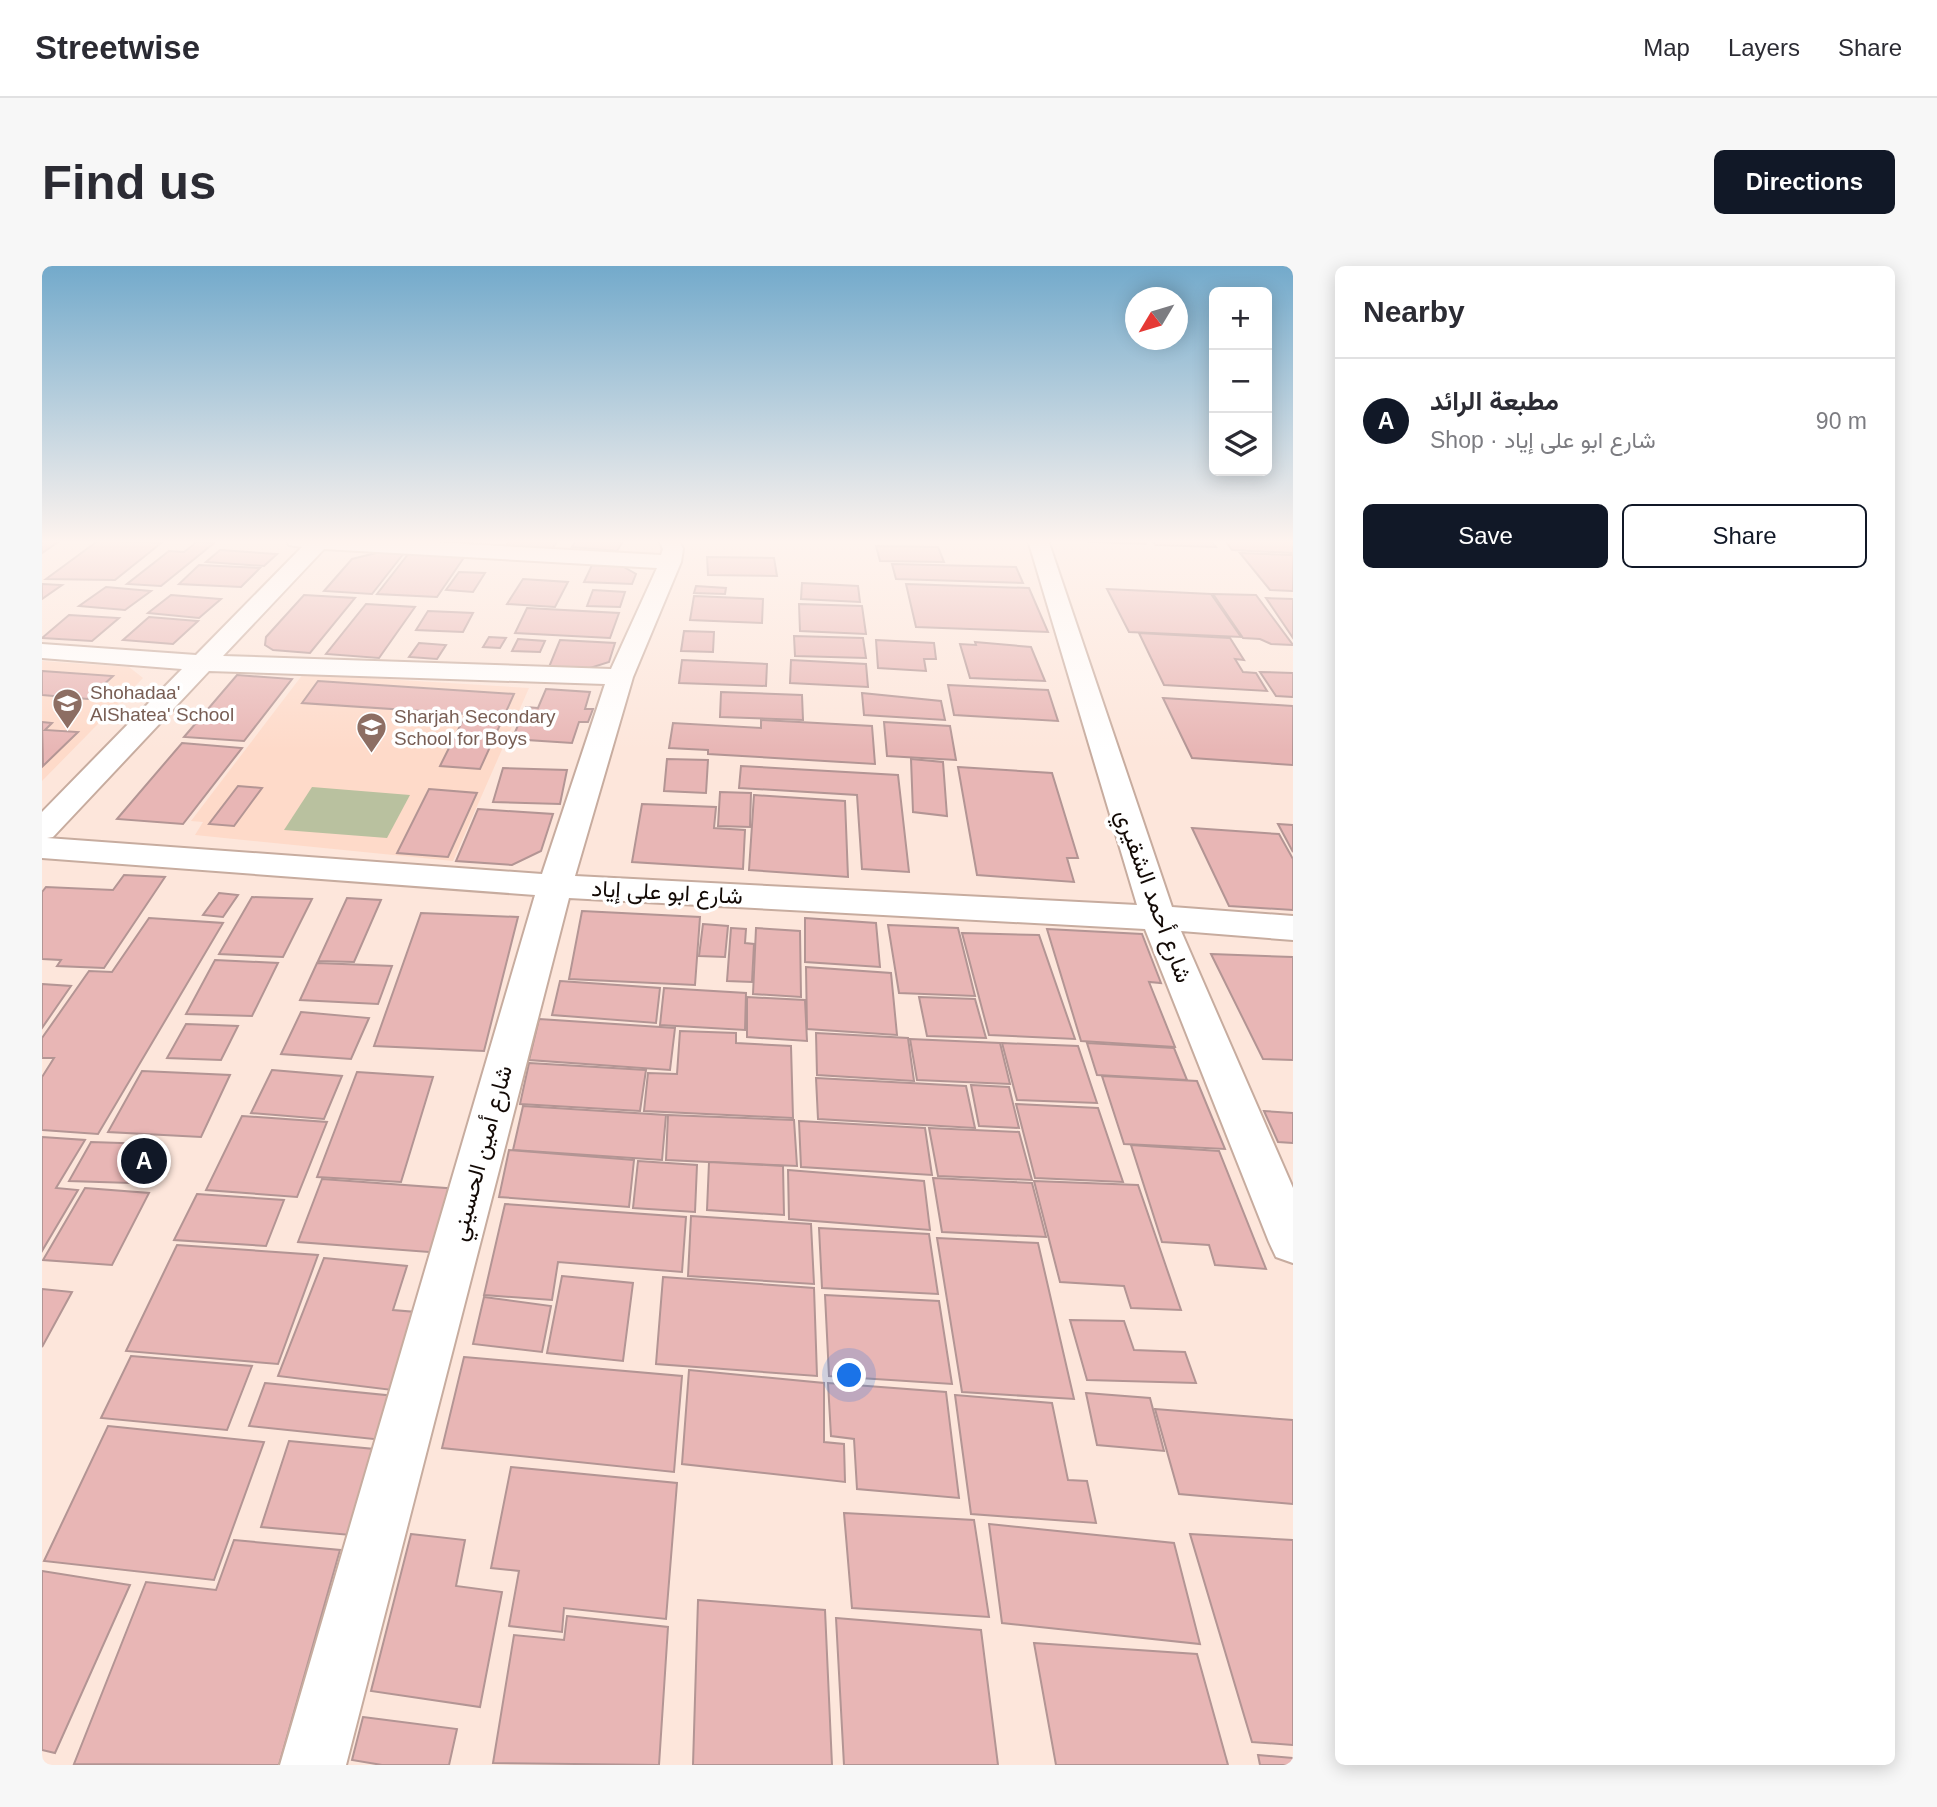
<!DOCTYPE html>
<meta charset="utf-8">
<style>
body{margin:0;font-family:Helvetica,Vazirmatn,sans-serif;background:#f7f7f7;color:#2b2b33}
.controls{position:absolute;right:21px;top:21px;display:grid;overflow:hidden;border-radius:10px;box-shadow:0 4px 18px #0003}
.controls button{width:63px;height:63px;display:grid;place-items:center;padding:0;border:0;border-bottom:2px solid #e1e1e2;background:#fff;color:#2b2b33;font:35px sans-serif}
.compass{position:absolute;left:1083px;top:21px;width:63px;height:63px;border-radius:50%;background:#fff;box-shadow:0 4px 18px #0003;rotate:232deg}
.you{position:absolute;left:808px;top:1110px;width:24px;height:24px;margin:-18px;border:5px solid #fff;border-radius:50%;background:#1a73e8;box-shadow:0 0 0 10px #1a73e833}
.badge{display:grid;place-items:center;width:46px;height:46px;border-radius:50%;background:#111827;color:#fff;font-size:23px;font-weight:700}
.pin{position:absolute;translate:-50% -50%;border:4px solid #fff;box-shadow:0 2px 7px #0006}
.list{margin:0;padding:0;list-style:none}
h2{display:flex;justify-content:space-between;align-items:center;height:91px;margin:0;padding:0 28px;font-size:30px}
h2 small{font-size:23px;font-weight:400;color:#7c7c81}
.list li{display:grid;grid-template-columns:46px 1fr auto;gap:21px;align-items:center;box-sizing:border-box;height:126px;padding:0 28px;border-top:2px solid #e1e1e2}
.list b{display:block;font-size:26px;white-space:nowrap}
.list p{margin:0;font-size:23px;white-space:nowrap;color:#7c7c81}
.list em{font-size:23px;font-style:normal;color:#7c7c81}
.actions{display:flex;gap:14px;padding:21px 28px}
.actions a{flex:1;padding:16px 0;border:2px solid #111827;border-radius:10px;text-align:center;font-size:24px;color:#111827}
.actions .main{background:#111827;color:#fff}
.icon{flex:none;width:38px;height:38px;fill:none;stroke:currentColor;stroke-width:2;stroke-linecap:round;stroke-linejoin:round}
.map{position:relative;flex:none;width:1251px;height:1499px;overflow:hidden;border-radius:10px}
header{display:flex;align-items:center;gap:42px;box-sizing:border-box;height:98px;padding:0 35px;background:#fff;border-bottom:2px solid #e1e1e2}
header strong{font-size:33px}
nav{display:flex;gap:38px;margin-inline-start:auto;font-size:24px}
.intro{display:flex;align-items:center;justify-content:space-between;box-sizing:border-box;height:168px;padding:0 42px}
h1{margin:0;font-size:49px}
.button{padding:18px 32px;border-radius:10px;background:#111827;color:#fff;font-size:24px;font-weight:700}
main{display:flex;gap:42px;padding:0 42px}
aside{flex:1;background:#fff;border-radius:10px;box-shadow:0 4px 18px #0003}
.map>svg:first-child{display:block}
</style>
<header>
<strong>Streetwise</strong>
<nav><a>Map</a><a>Layers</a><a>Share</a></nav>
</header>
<div class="intro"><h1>Find us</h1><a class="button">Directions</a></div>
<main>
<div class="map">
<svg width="1251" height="1499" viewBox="0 0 1251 1499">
<rect width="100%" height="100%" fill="#fde6db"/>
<g fill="#fedac9">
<path d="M0 395 87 401 101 412 0 515Z"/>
<path d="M261 408 487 422 411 595 153 569 161 556 149 555Z"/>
</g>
<path fill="#b9c19f" d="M270 521 368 529 345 572 242 564Z"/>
<g fill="#e8b6b5" stroke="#b39594" stroke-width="2">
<path d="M0 274H19L0 287Z"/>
<path d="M57 274 119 277 73 314 4 313Z"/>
<path d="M467 274H516L509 285 462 283Z"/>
<path d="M534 274H568L580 277 575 285 530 281Z"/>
<path d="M1045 274H1101L1104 278 1046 276Z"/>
<path d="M1110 274H1169L1174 281 1113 279Z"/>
<path d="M1183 274H1248L1251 278V287L1190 284Z"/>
<path d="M155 276 172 277 119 320 85 318 127 285 142 286Z"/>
<path d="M834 280 896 281 902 296 838 295Z"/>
<path d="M178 284 235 288 222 300 164 296Z"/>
<path d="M338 286 362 287 330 328 282 325 310 293Z"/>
<path d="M367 287 423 290 395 331 335 328Z"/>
<path d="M1198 287 1251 289V325L1228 324Z"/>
<path d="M665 291 732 292 735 310 666 309Z"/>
<path d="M850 298 974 301 981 317 854 313Z"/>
<path d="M157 299 218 302 199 321 137 318Z"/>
<path d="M550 299 580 300 594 308 590 318 542 316Z"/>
<path d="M417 306 443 307 431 326 404 324Z"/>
<path d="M481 313 526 316 513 341 465 338Z"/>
<path d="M760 317 816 320 818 336 759 333Z"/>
<path d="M0 318 20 319 0 333Z"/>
<path d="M864 318 987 322 1006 366 874 361Z"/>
<path d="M654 320 684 322 683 328 652 327Z"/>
<path d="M64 321 109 325 83 344 37 340Z"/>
<path d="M1065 323 1169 328 1199 371 1087 366Z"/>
<path d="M551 324 583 326 578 341 545 340Z"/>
<path d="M1171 328 1214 329 1251 379 1229 378 1218 373 1201 372Z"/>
<path d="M129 329 179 333 157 352 106 347Z"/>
<path d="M262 329 313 332 268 387 231 384 223 379 224 371Z"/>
<path d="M652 330 721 333 720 357 648 354Z"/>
<path d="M1224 332 1251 333V372Z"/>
<path d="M324 338 373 341 337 392 284 388Z"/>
<path d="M757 338 820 340 824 368 758 365Z"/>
<path d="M485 342 577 347 568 372 473 367Z"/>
<path d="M386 345 431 347 421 366 374 364Z"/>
<path d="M27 349 77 352 50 375 0 372Z"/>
<path d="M107 351 156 355 131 378 81 374Z"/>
<path d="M642 365 672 366 671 386 639 385Z"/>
<path d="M1097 367 1188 372 1202 394 1193 393 1201 406 1214 407 1225 425 1122 419Z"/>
<path d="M752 370 821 372 824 392 753 390Z"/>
<path d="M447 371 464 372 458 382 441 381Z"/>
<path d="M476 373 503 375 498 386 470 385Z"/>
<path d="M518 374 573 377 567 396 545 403 507 401Z"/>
<path d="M834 374 892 377 894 393H882L884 405 836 402Z"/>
<path d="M933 376 989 381 1003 415 928 412 918 378 934 379Z"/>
<path d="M377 377 404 379 395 393 367 391Z"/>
<path d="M640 394 725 398 724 420 637 417Z"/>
<path d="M749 394 824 398 826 421 748 417Z"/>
<path d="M0 405 71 410 46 433 0 429Z"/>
<path d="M1218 406 1251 407V431L1234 430Z"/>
<path d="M195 409 250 413 202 475 142 471Z"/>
<path d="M276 415 472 428 438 503 398 500 424 448 260 437Z"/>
<path d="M906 419 1006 424 1016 455 912 449Z"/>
<path d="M504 423 548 426 543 443H551L546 456H537L530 477 470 473 484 441 496 442Z"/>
<path d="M679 426 760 429 761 454 678 451Z"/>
<path d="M820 427 899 435 903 454 822 449Z"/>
<path d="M1121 432 1251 440V499L1150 492Z"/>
<path d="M719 454 830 460 833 498 666 488V484L627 482 631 457 719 462Z"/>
<path d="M0 456 10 457 3 464 36 466 1 500Z"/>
<path d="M842 456 908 460 914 494 845 490Z"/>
<path d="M140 477 200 482 141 558 75 553Z"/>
<path d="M625 493 666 494 664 527 622 525Z"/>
<path d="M869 493 901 496 905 550 871 546Z"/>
<path d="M699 500 856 509 867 606 820 603 815 529 697 522Z"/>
<path d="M916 501 1010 507 1036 592H1025L1032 616 935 609Z"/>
<path d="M461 502 525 504 518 538 451 536Z"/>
<path d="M196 520 220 522 192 560 167 558Z"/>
<path d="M387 523 435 527 406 591 355 587Z"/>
<path d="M678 526 709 527 708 561 676 560Z"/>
<path d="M712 529 803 535 806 611 707 604Z"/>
<path d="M600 538 674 541 672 562 703 564 701 603 590 596Z"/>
<path d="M436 543 511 548 499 585 470 599 414 595Z"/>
<path d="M1236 558 1251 559V586Z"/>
<path d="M1150 562 1237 568 1251 593V644L1187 640Z"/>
<path d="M82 609 123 611 62 702 15 700 19 694 0 693V626L4 621 71 624Z"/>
<path d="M177 627 196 629 181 651 161 649Z"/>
<path d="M210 631 270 633 241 691 177 688Z"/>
<path d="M305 632 339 634 312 696 276 695Z"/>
<path d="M540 645 658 651 653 719 527 713Z"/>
<path d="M379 647 476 651 442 785 332 780Z"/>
<path d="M107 652 181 657 56 868 0 864V811L12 792H0V772L47 705 70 706Z"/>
<path d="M763 652 834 657 838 701 763 696Z"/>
<path d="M661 658 686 660 683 691 657 690Z"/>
<path d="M846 659 916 662 933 730 857 727Z"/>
<path d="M689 662 704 663 703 677 712 678 710 716 685 715Z"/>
<path d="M714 662 758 665 759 731 711 728Z"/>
<path d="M1005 663 1100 668 1119 717 1107 716 1133 781 1039 775Z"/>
<path d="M920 667 997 669 1033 773 947 769Z"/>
<path d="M1169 688 1251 691V794L1221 793Z"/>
<path d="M173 694 236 697 210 750 144 748Z"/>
<path d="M275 697 350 700 336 738 258 734Z"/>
<path d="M764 701 849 707 855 769 765 763Z"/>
<path d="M518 715 618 722 614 757 510 749Z"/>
<path d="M0 718 29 720 0 762Z"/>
<path d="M622 722 704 727 703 764 618 759Z"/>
<path d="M705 731 763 734 765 775 705 771Z"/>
<path d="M877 731 933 733 944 772 885 770Z"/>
<path d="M259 746 327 752 309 793 239 788Z"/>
<path d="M497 753 633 762 628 804 487 794Z"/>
<path d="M144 758 196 760 179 794 125 792Z"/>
<path d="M638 765 694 767V777L749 780 751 852 602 845 606 807 635 808Z"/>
<path d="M774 767 866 772 872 815 775 809Z"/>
<path d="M868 773 958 777 968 818 875 814Z"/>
<path d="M960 777 1036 780 1055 837 975 834Z"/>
<path d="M1045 777 1132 782 1145 814 1055 809Z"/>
<path d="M487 797 604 804 598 845 478 838Z"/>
<path d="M230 804 300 810 282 853 209 847Z"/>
<path d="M100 805 188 809 159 871 66 866Z"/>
<path d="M315 806 391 811 359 916 275 911Z"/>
<path d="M1060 810 1155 815 1183 883 1082 878Z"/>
<path d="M774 812 924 820 933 862 776 853Z"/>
<path d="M929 819 967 821 977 862 937 860Z"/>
<path d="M974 838 1056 842 1081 916 993 912Z"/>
<path d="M481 840 624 849 620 894 471 884Z"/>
<path d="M1222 845 1251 847V877L1236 876Z"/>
<path d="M626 849 752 854 755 900 624 894Z"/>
<path d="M200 850 285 856 255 931 164 924Z"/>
<path d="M757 855 883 862 890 909 759 901Z"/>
<path d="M887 862 977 866 990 914 896 910Z"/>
<path d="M0 871 43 874 14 922 36 924 0 985Z"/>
<path d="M49 876 108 878 89 917 27 915Z"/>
<path d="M1089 879 1177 885 1224 1003 1173 999 1167 979 1120 976Z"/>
<path d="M467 884 592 894 587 941 457 931Z"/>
<path d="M596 895 655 899 653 946 591 942Z"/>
<path d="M667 896 741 900 742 949 665 944Z"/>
<path d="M746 904 882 915 888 964 747 953Z"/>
<path d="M891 912 990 917 1004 971 900 966Z"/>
<path d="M280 913 417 923 400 987 256 976Z"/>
<path d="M992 915 1096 919 1139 1044 1089 1042 1082 1020 1018 1016Z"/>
<path d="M43 922 107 927 70 999 1 994Z"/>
<path d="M155 928 242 934 224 980 132 974Z"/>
<path d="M463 938 644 951 640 1006 516 996 510 1034 442 1029Z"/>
<path d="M649 950 769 958 772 1018 646 1010Z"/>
<path d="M777 962 887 968 896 1028 780 1022Z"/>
<path d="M895 972 996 977 1032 1133 920 1126Z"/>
<path d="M135 979 276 989 236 1098 84 1085Z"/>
<path d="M282 992 365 1000 351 1044 374 1046 350 1124 236 1110Z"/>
<path d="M520 1010 591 1017 581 1095 505 1087Z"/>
<path d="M621 1011 772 1022 775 1110 614 1098Z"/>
<path d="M0 1023 30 1026 0 1081Z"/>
<path d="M783 1029 897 1035 910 1118 787 1110Z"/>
<path d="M442 1031 509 1040 500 1086 431 1078Z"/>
<path d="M1028 1054 1082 1055 1092 1084 1143 1086 1154 1117 1045 1114Z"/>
<path d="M89 1090 210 1100 185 1164 59 1152Z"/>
<path d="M422 1091 640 1110 632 1206 400 1182Z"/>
<path d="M647 1104 782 1117V1176L802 1178 803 1216 640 1198Z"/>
<path d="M223 1117 353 1130 341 1174 207 1160Z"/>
<path d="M786 1117 904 1126 917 1232 815 1223 812 1173 789 1170Z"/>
<path d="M1044 1127 1108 1132 1122 1185 1055 1179Z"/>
<path d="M913 1129 1010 1137 1026 1214 1045 1215 1054 1257 929 1248Z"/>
<path d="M1113 1143 1251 1154V1238L1137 1228Z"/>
<path d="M66 1160 222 1176 172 1314 2 1295Z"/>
<path d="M247 1175 343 1184 320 1270 219 1261Z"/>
<path d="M469 1201 635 1217 624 1353 522 1342 520 1366 467 1360 477 1305 449 1302Z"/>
<path d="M802 1247 932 1254 947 1351 810 1342Z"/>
<path d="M947 1258 1132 1277 1158 1378 960 1357Z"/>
<path d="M369 1268 423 1274 414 1320 460 1326 438 1441 329 1425Z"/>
<path d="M1148 1268 1251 1274V1479L1210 1476Z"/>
<path d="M192 1274 298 1284 237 1499 32 1498 104 1316 174 1324Z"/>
<path d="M0 1305 88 1319 13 1487 0 1484Z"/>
<path d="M656 1334 783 1344 790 1499H651Z"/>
<path d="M525 1350 626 1361 617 1499 451 1497 472 1369 522 1374Z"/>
<path d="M794 1352 939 1364 956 1499H802Z"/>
<path d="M992 1377 1155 1388 1186 1499H1014Z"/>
<path d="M321 1451 415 1463 407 1499H340L310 1494Z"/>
<path d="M1216 1489 1251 1492V1499H1218Z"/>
</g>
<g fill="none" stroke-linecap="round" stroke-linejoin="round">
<defs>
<path id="minor" d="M244 274H352L619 289 621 283 617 274H637L641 283 639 296 591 411 533 610 1095 639 986 274H1006L1130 641 1251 650V674L1139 665 1251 922V997L1234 991 1227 976 1103 663 527 632 304 1499H238L493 629 0 592V546L140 403 0 392V378L154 389 260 281 247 279ZM282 283 615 302 569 403 181 390ZM167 405 563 418 500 608 5 572 11 571Z"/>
</defs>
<use href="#minor" stroke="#c7ac9f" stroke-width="4"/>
<use href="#minor" fill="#fff" fill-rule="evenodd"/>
</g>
<linearGradient id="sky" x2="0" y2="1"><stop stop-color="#73aacb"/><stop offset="0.57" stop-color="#fef4ef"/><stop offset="1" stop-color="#fef4ef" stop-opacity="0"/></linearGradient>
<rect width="1251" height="484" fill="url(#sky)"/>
<defs>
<symbol id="school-pin" viewBox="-11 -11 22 30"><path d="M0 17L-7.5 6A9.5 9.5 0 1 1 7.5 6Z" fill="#8d6e63" stroke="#fff"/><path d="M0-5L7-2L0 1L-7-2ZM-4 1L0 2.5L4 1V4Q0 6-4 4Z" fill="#fff"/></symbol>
</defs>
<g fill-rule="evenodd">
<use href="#school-pin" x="8" y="420" width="35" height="47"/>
<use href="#school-pin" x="312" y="444" width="35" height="47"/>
</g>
<g text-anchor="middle" stroke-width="7" stroke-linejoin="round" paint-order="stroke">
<g font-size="19" fill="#785e54" stroke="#fff" text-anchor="start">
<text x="48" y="433">Shohadaa'<tspan x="48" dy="22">AlShatea' School</tspan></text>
<text x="352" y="457">Sharjah Secondary<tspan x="352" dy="22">School for Boys</tspan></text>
</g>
<g font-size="23" fill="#130a06" stroke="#fff">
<text transform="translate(625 626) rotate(3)" y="8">شارع ابو على إياد</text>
<text transform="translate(1112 630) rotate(70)" y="8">شارع أحمد الشقيري</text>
<text transform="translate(439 887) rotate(-75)" y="8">شارع أمين الحسيني</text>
</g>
</g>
</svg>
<div class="controls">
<button>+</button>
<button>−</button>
<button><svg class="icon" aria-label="layers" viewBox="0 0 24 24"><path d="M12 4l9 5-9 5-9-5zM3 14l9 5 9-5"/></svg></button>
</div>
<svg class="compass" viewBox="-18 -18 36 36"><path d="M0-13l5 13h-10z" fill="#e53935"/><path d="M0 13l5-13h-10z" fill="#7c7c81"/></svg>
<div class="you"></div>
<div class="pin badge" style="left:102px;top:895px">A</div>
</div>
<aside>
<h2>Nearby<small></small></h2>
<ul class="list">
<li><span class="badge">A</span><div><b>مطبعة الرائد</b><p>Shop · شارع ابو على إياد</p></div><em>90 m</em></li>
</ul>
<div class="actions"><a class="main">Save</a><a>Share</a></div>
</aside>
</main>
